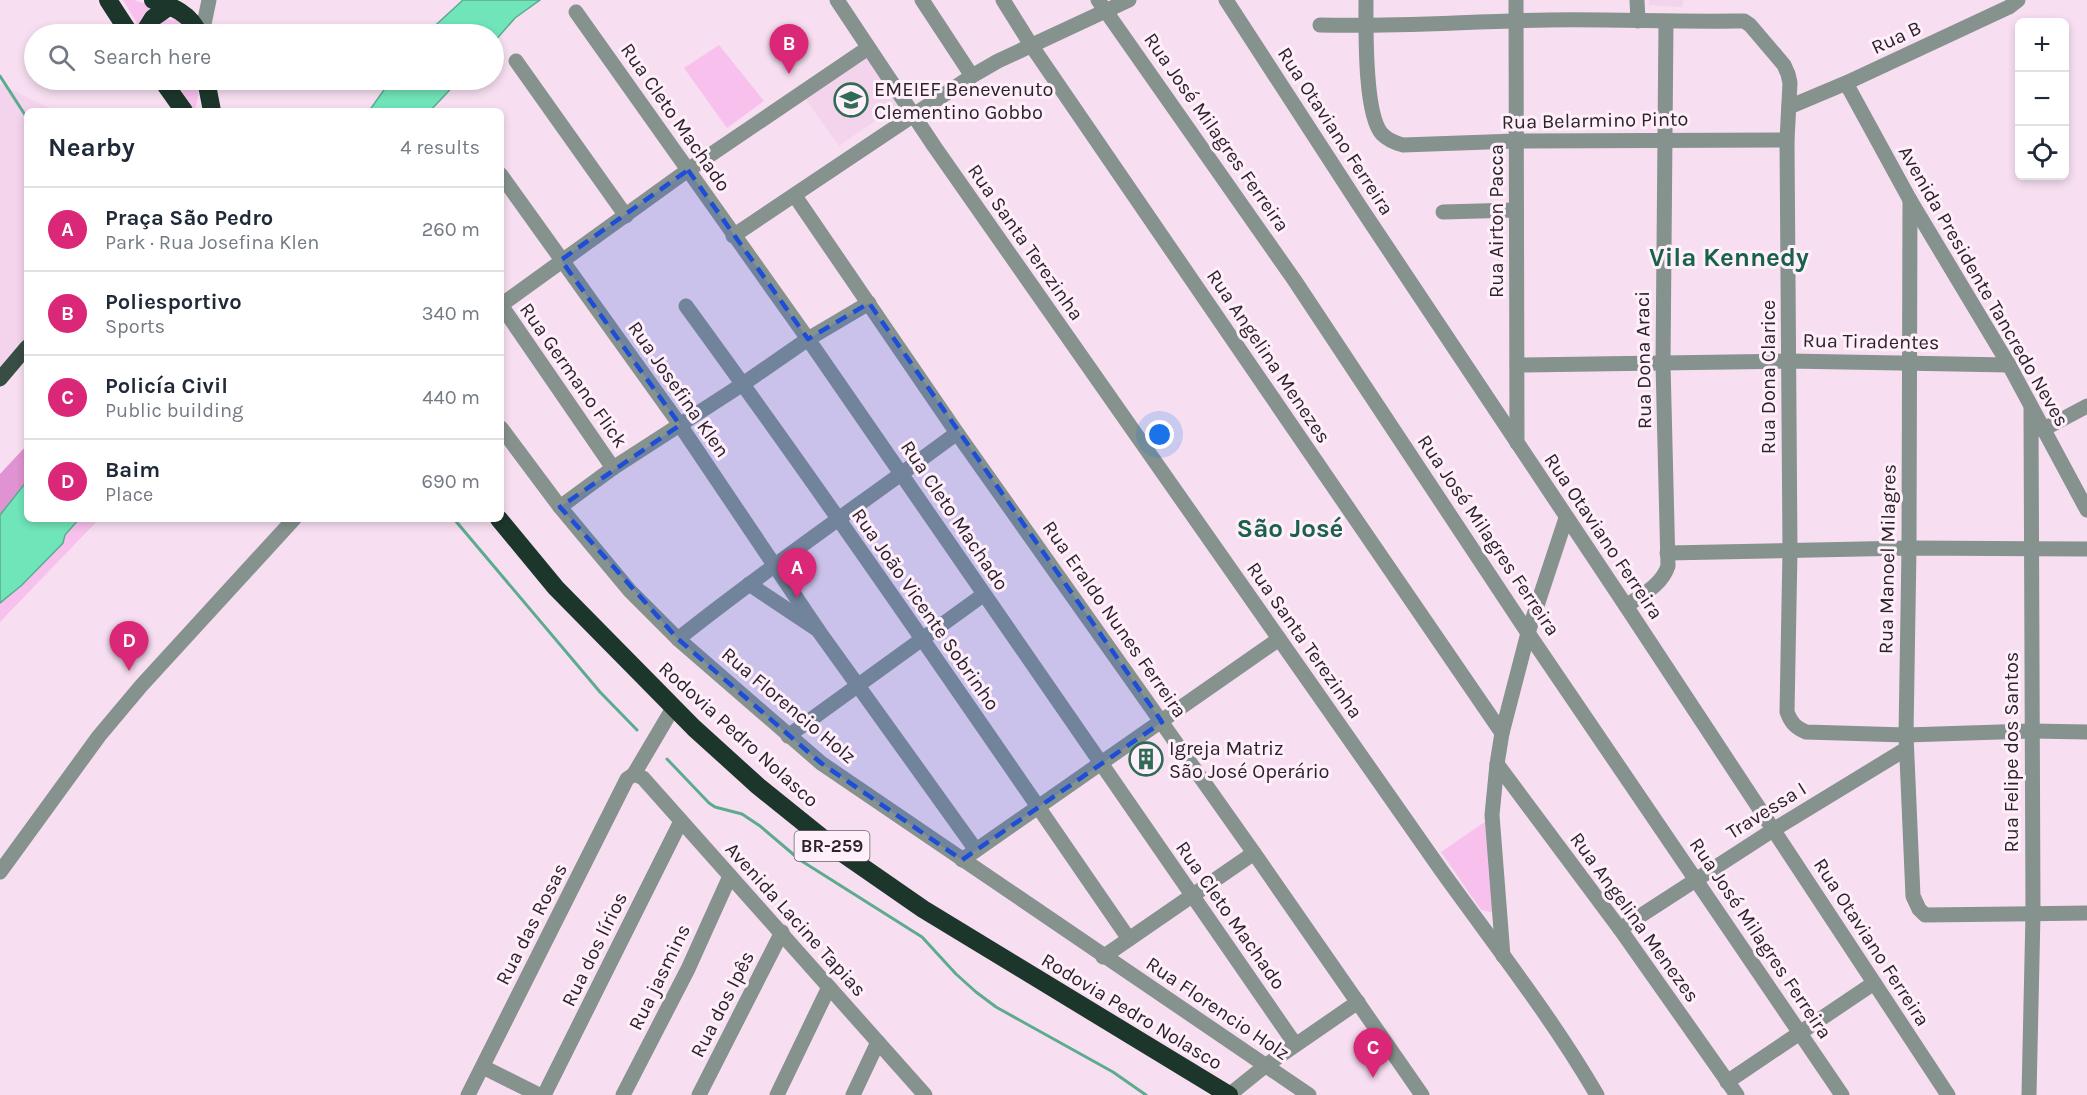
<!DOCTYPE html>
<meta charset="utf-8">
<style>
body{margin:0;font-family:Karla,sans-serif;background:#f6f6f7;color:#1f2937}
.controls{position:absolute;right:18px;top:18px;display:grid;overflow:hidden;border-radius:9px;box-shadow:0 3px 9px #0003}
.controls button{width:54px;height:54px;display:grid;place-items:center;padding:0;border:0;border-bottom:2px solid #e0e1e3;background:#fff;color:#1f2937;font:30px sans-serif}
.you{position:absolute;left:1160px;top:435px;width:21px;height:21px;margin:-15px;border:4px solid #fff;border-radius:50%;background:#1a73e8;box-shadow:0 0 0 9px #1a73e833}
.badge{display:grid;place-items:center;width:39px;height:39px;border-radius:50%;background:#db2777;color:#fff;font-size:20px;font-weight:700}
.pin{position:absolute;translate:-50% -50px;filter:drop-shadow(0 2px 3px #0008)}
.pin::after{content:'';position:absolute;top:32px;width:21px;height:18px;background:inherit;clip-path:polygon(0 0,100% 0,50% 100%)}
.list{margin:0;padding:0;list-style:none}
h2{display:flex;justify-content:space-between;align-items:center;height:78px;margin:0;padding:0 24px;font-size:26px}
h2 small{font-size:20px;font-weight:400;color:#747a83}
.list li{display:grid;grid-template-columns:39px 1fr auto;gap:18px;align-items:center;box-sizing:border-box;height:84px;padding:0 24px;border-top:2px solid #e0e1e3}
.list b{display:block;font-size:22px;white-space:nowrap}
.list p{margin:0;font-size:20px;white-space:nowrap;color:#747a83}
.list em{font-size:20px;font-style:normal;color:#747a83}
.icon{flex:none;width:33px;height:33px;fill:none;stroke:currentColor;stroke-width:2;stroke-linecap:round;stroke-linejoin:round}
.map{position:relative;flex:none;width:2087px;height:1095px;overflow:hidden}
.search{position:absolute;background:#fff;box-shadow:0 3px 9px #0003;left:24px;top:24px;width:480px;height:66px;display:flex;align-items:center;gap:15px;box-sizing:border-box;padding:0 21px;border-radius:33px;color:#747a83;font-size:22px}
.panel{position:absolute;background:#fff;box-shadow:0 3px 9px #0003;left:24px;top:108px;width:480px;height:414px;border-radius:9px}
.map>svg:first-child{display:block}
</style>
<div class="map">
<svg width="2087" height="1095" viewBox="0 0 2087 1095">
<rect width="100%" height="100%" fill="#f7dff1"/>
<g fill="#f3d4ec">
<path d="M1649 0H1684L1682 7 1649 5Z"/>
<path d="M863 53 899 104 839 146 803 96Z"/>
<path d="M0 84 55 111H27V342L0 384Z"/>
</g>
<g fill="#f8c1ed">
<path d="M123 0H134L154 7 144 14 138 25Z"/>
<path d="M169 19 181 21 191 34H152L162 21Z"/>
<path d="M719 45 764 101 727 128 684 68Z"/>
<path d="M175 80H198V99L194 111Z"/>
<path d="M79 519H99L0 622V603L23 585 63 544 65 535Z"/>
<path d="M1486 821 1496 913 1481 910 1441 852Z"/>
</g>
<path fill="#e093d2" d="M27 445V481L0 515V474Z"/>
<g fill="#71e5ba" stroke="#5cab8f" stroke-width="1.5">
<path d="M463 0H540L515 18 494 42V34H426Z"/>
<path d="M391 80H459L430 111H369Z"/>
<path d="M27 481V519H79L65 535 63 543 22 585 0 603V515Z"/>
</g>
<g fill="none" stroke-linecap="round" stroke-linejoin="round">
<g stroke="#5cab8f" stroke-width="3">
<path d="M0 76 27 118"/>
<path d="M454 519 600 692 637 730"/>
<path d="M667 759 709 803 715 807 742 814 760 826 800 860 922 937 956 974 976 992 996 1007 1113 1072 1146 1095"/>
</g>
<g stroke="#86928d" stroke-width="15">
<path d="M837 0 934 146 1441 870C1494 944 1551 1016 1597 1095"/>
<path d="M922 0 972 76"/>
<path d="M1003 0 1031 45 1502 733"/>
<path d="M1098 0 1295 281 1528 633 1842 1095"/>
<path d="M1226 0 1359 205 1626 606 1948 1095"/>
<path d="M1366 0C1366 29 1364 114 1382 134 1388 140 1395 143 1403 145L1516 141 1787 140"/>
<path d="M1516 0 1517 443"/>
<path d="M1637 0 1638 21"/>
<path d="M576 12 808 339 1295 1044"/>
<path d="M1320 25C1396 27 1472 21 1548 20 1611 19 1673 22 1735 21H1744L1750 25 1784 65 1788 74 1790 83 1787 140 1790 551 1787 712C1791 723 1796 728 1806 732L1906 735 2031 731 2087 732"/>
<path d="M202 34 209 0"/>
<path d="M516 61 626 216"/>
<path d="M1846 83 1910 200 2009 365 2087 510"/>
<path d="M1789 107 1846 83 2009 7 2018 0"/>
<path d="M501 175 680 425 818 630"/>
<path d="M795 196 957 433 1254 853 1422 1095"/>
<path d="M1910 200 1909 548 1906 735 1913 896 1919 909 1925 915 2087 913"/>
<path d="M1443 212 1516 210"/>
<path d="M733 236 972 76 998 61 1129 0"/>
<path d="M501 305 688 170 868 48"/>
<path d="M501 305 613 468"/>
<path d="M686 306C838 514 983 727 1129 939"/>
<path d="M1517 365 1789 361 2009 365"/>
<path d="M501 428 560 507 630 591 678 639 821 763 1309 1095"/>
<path d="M2042 430 2087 406"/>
<path d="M560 507 613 468 743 384 808 339 869 303"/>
<path d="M1667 553 1909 548 2087 549"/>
<path d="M749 584 818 630 976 850"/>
<path d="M1626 606C1642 595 1662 585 1668 566L1663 364 1666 22"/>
<path d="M678 639C768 567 864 502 957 433"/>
<path d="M788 736 983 595"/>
<path d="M1497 764 1620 929 1737 1095"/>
<path d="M634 774 643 778 925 1095"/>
<path d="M962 860 1279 639"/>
<path d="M0 872 99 736 141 686 294 519"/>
<path d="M1620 929 1773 830 1906 749"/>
<path d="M1503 956 1492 815 1497 764 1502 733 1528 633 1566 518"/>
<path d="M1103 957 1254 853"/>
<path d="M483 1067 539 1095"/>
<path d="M1727 1082 1874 983"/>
<path d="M468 1095 627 779 634 774 673 708"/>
<path d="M544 1095 681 821"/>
<path d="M623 1095 688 969 730 876"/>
<path d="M699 1095 782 932"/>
<path d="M777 1095 829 987"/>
<path d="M853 1095 878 1042"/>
<path d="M1229 1095 1265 1066 1358 1002"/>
<path d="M2029 1095 2033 914 2031 409"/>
</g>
<path stroke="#384d44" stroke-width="15" d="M0 379 27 347"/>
<g stroke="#1d362c" stroke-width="18">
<path d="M108 0 130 34"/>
<path d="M153 0C173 7 190 13 199 34"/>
<path d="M143 34 153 18 170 6"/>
<path d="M162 80 184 111"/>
<path d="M206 80 212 111"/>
<path d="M499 519 556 588 694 728 758 786 835 848 923 909 1229 1095"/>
</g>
</g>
<path fill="#1d4ed8" fill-opacity="0.2" stroke="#1d4ed8" stroke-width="4.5" stroke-dasharray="12 8" stroke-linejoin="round" d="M688 170 808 339 869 303 1162 722 962 860 821 763 678 639 560 507 680 425 561 260Z"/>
<defs>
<symbol id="school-ring" viewBox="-11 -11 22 22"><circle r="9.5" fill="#feeffb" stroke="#2f6b55" stroke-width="1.5"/><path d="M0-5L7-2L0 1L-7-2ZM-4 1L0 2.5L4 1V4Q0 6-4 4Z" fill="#2f6b55"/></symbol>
<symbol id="building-ring" viewBox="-11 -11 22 22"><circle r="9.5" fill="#feeffb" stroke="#2f6b55" stroke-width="1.5"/><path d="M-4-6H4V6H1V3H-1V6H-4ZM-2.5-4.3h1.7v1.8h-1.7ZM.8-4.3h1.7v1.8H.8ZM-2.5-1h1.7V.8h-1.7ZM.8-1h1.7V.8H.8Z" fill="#2f6b55"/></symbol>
</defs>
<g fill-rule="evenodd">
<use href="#school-ring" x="832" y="81" width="38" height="38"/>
<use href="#building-ring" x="1127" y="740" width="38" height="38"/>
</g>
<g text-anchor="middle" stroke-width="6" stroke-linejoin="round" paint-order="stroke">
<rect fill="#feeffb" stroke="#6b6069" stroke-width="1.5" x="794.5" y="831" width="75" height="30" rx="4.5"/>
<g font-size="18" font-weight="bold" fill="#2c232a">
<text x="832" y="852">BR-259</text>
</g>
<g font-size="20" fill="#2c232a" stroke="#feeffb">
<text transform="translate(1896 37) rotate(-25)" y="7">Rua B</text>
<text transform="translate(676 117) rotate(55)" y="7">Rua Cleto Machado</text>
<text transform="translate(1595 120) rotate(-1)" y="7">Rua Belarmino Pinto</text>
<text transform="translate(1336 131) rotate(57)" y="7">Rua Otaviano Ferreira</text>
<text transform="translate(1217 132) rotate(55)" y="7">Rua José Milagres Ferreira</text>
<text transform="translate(1496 221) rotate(-90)" y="7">Rua Airton Pacca</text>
<text transform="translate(1026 242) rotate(55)" y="7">Rua Santa Terezinha</text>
<text transform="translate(1984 286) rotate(60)" y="7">Avenida Presidente Tancredo Neves</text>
<text transform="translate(1871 341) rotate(1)" y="7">Rua Tiradentes</text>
<text transform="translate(1269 356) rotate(56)" y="7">Rua Angelina Menezes</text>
<text transform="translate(1643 360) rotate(-91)" y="7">Rua Dona Araci</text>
<text transform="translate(574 375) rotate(55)" y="7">Rua Germano Flick</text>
<text transform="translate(1768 377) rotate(-90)" y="7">Rua Dona Clarice</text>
<text transform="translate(679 389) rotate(55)" y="7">Rua Josefina Klen</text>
<text transform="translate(955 515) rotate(56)" y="7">Rua Cleto Machado</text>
<text transform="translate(1489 535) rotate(56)" y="7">Rua José Milagres Ferreira</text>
<text transform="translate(1604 536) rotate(56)" y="7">Rua Otaviano Ferreira</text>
<text transform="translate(1887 559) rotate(-89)" y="7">Rua Manoel Milagres</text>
<text transform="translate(926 609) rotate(55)" y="7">Rua João Vicente Sobrinho</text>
<text transform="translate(1115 619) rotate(55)" y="7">Rua Eraldo Nunes Ferreira</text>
<text transform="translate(1305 640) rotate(55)" y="7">Rua Santa Terezinha</text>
<text transform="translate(789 705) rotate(40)" y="7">Rua Florencio Holz</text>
<text transform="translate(739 734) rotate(42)" y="7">Rodovia Pedro Nolasco</text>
<text transform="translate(2011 752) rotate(-90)" y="7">Rua Felipe dos Santos</text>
<text transform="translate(1766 810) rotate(-32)" y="7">Travessa I</text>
<text transform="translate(1231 915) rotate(55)" y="7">Rua Cleto Machado</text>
<text transform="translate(1635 917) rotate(54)" y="7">Rua Angelina Menezes</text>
<text transform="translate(796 919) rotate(48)" y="7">Avenida Lacine Tapias</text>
<text transform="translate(531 924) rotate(-63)" y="7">Rua das Rosas</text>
<text transform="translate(1761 938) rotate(56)" y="7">Rua José Milagres Ferreira</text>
<text transform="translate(1872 942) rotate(57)" y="7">Rua Otaviano Ferreira</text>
<text transform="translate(594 949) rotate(-64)" y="7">Rua dos lírios</text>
<text transform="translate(659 977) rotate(-64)" y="7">Rua jasmins</text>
<text transform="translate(722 1004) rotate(-63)" y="7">Rua dos Ipês</text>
<text transform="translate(1218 1008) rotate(34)" y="7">Rua Florencio Holz</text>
<text transform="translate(1132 1011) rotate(31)" y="7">Rodovia Pedro Nolasco</text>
</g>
<g font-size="20" fill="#2c232a" stroke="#feeffb" text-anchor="start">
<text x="874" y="96">EMEIEF Benevenuto<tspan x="874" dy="23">Clementino Gobbo</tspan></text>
<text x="1169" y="755">Igreja Matriz<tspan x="1169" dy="23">São José Operário</tspan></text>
</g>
<g font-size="26" font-weight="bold" fill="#196149" stroke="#feeffb">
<text x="1729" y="266">Vila Kennedy</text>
<text x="1290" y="537">São José</text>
</g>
</g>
</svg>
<div class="controls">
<button>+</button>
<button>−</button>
<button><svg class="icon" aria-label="locate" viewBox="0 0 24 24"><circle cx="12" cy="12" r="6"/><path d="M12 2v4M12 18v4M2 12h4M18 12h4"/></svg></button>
</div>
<div class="you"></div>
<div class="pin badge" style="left:797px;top:598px">A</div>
<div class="pin badge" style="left:789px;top:74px">B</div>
<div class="pin badge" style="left:1373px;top:1078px">C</div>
<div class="pin badge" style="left:129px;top:671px">D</div>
<div class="search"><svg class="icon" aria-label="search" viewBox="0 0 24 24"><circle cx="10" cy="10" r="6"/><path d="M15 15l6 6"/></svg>Search here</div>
<section class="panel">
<h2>Nearby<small>4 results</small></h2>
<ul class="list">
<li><span class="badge">A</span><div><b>Praça São Pedro</b><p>Park · Rua Josefina Klen</p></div><em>260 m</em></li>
<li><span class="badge">B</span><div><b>Poliesportivo</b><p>Sports</p></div><em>340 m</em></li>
<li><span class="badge">C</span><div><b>Policía Civil</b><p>Public building</p></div><em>440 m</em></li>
<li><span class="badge">D</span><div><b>Baim</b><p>Place</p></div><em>690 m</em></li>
</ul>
</section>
</div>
